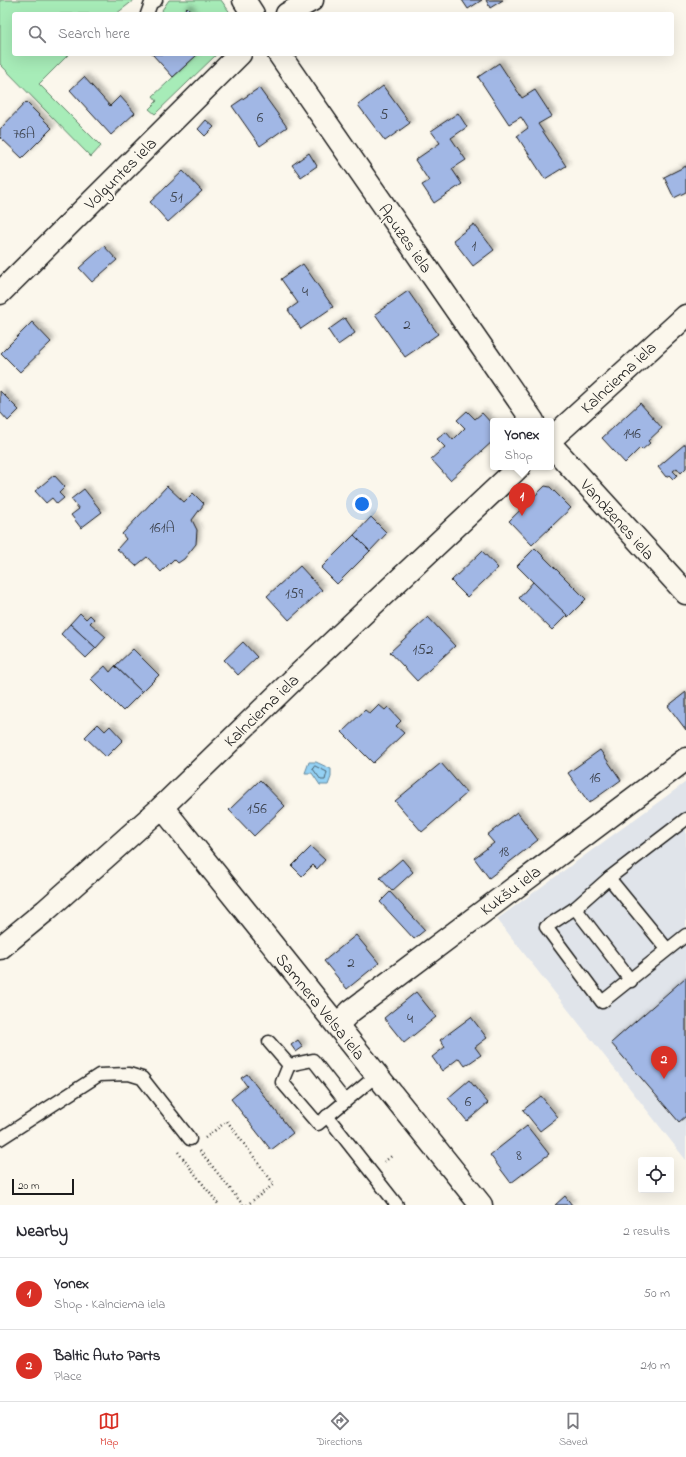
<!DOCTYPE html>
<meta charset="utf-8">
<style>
body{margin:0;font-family:"Indie Flower",sans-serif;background:#f7f7f7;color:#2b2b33}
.controls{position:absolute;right:12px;bottom:12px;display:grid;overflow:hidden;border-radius:4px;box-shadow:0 4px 16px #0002}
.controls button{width:36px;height:36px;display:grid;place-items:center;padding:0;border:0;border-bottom:1px solid #e1e1e2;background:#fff;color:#2b2b33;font:20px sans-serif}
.scale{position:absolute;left:12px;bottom:10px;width:62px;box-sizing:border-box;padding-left:4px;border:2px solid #1c1c1c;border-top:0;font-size:11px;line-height:14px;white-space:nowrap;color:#1c1c1c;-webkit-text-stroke:3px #fbf7ec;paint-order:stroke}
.you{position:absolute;left:362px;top:504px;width:14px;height:14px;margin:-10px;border:3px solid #fff;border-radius:50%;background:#1a73e8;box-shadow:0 0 0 6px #1a73e833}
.badge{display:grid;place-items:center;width:26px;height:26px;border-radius:50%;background:#d93025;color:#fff;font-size:13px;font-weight:700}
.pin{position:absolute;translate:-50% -33px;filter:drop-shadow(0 1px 2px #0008)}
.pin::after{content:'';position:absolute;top:21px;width:14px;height:12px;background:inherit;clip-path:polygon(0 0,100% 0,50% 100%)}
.popup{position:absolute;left:490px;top:418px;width:64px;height:52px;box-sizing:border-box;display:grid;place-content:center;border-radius:4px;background:#fff;filter:drop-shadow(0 1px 3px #0005);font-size:13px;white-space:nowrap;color:#7c7c81}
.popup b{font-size:15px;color:#2b2b33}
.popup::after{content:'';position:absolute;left:50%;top:100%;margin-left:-8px;border:8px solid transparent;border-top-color:#fff}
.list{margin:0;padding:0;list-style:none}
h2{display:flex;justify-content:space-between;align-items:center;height:52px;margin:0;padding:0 16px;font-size:17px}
h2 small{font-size:13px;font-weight:400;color:#7c7c81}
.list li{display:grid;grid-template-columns:26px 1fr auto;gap:12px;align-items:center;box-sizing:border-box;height:72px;padding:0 16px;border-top:1px solid #e1e1e2}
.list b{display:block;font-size:15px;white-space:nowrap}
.list p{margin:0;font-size:13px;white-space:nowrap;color:#7c7c81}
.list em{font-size:13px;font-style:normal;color:#7c7c81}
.icon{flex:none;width:22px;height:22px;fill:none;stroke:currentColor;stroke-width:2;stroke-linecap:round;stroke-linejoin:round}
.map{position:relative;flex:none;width:686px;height:1205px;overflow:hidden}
.search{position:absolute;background:#fff;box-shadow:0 4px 16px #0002;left:12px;right:12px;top:12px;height:44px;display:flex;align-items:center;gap:10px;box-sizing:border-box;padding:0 14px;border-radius:4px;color:#7c7c81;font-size:15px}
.sheet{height:196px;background:#fff}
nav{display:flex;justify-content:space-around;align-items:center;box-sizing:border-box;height:56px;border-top:1px solid #e1e1e2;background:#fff;font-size:11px;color:#7c7c81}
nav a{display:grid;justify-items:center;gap:2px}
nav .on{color:#d93025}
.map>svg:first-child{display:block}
</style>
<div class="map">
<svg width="686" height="1205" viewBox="0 0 686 1205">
<defs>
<filter id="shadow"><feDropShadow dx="3.5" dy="-3.5" stdDeviation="2" flood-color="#0004"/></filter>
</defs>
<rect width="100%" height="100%" fill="#fbf7ec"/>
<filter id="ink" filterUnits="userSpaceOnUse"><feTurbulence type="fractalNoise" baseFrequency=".025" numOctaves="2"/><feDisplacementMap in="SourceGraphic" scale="8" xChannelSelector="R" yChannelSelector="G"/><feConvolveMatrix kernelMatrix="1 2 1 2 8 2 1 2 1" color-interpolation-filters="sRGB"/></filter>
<g filter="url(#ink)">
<path fill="#e0e4ea" d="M686 782V1160L497 919Z"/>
<g fill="#a7ecb8" stroke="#62846a">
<path d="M0 0H134L116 14H14V54H69L39 84 101 146 91 157 0 64Z"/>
<path d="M169 0H221L231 14H194L187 7 180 14H164L162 10Z"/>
<path d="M198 54H217L155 114 149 109 157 101 153 96Z"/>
</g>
<path fill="#94d1f4" stroke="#64899e" d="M309 762H316L331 769V777L328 785H320L312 773H305Z"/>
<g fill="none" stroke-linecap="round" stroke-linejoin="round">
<path stroke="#4c6472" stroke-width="1" d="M315 766 327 772 325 780H321L313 769Z"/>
</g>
<g fill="#a1b7e5" stroke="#1c1c1c" filter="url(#shadow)">
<path d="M462 0H482L468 9Z"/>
<path d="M486 0H503L490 8Z"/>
<path d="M187 7 194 14H180Z"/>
<path d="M152 54H198L173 77Z"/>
<path d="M499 63 522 98 535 90 552 116 538 124 566 166 545 179 517 136 528 128 521 117 509 124 478 77Z"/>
<path d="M84 77 110 106 120 96 135 113 111 135 70 90Z"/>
<path d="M383 86 410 123 385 141 358 105Z"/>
<path d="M259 88 287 127 260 146 232 106Z"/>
<path d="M26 102 52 128 22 158 0 137V129Z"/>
<path d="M458 113 467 127 451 138 466 160 452 169 462 184 434 203 422 185 429 181 415 160 440 143 431 131Z"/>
<path d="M206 120 214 127 205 136 198 129Z"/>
<path d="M309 153 317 166 301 177 292 165Z"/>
<path d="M686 166V192L674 198 664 177Z"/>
<path d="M183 171 202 191 168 222 150 202Z"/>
<path d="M474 224 494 250 473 266 453 240Z"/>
<path d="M104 246 117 260 92 282 79 268Z"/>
<path d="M303 264 333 307 301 329 288 310 298 303 281 279Z"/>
<path d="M408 291 438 334 405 357 375 314Z"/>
<path d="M345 318 355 333 338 345 328 330Z"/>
<path d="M32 322 51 342 20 372 1 353Z"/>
<path d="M0 391 19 410 8 421 0 412Z"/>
<path d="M640 403 662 428 648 441 650 443 642 450 640 448 625 463 602 438Z"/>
<path d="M467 411 475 419 482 413 493 425V441L450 480 431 459 445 447 437 439 446 432 453 440 465 428 457 420Z"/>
<path d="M686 443V468L681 473 677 468 673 471 677 475 673 479 669 475 666 477 658 467Z"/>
<path d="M54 475 65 487 59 493 64 498 57 504 52 498 46 503 35 491Z"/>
<path d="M167 486 184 502 193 493 204 504 192 520 197 530 196 544 184 559 178 563 174 559 161 572 147 557 136 566 117 549 126 539 122 534Z"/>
<path d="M545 486 550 487 571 508 532 545 509 521Z"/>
<path d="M84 489 102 512 81 528 71 515 79 509 71 499Z"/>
<path d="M371 517 387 533 370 551 354 535Z"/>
<path d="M354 535 370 551 337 584 321 568Z"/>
<path d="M535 548 586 599 568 617 517 566Z"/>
<path d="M482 551 498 568 467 597 451 581Z"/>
<path d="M300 566 322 590 289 620 267 596Z"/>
<path d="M533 582 567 615 552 630 519 598Z"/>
<path d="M80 613 86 619 90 615 94 619 90 623 106 637 96 648 70 624Z"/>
<path d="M428 617 455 646 417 681 390 652Z"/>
<path d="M70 624 96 648 86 658 61 634Z"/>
<path d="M243 642 257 657 238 675 224 660Z"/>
<path d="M133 649 159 675 142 692 115 666Z"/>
<path d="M105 666 110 672 115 666 142 692 123 711 91 679Z"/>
<path d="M686 692V730L668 706Z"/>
<path d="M379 705 385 710 388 707 401 721 396 726 404 733 373 763 342 732 365 710 370 714Z"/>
<path d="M98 724 105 731 110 726 123 740 106 757 85 737Z"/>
<path d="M600 750 621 780 589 803 568 773Z"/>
<path d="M441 763 467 793 422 832 395 801Z"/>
<path d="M260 780 285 806 254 836 229 810Z"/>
<path d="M517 812 538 840 489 878 474 858 494 843 487 835Z"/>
<path d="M311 847 325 860 317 869 313 865 302 876 292 866Z"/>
<path d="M402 859 413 872 392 891 380 878Z"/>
<path d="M390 892 425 930 414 939 380 902Z"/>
<path d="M356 935 379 963 347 989 324 961Z"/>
<path d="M686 977V1116L679 1122 611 1043Z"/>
<path d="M416 992 436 1017 404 1043 384 1018Z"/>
<path d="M471 1017 487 1038 475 1047 481 1055 465 1066 459 1058 442 1071 432 1057 445 1047 440 1040Z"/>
<path d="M298 1040 303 1047 296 1052 291 1045Z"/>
<path d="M247 1074 293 1133 271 1150 231 1099 247 1086 241 1078Z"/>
<path d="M469 1080 488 1103 467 1121 448 1098Z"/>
<path d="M541 1096 558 1117 540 1131 523 1110Z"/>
<path d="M527 1126 549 1154 511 1183 490 1155Z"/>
<path d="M565 1196 572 1205H555Z"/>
</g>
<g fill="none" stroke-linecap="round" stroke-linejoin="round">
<defs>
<g id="service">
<path d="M147 14 151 3 156 0"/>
<path d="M686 819 609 878 575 908 546 927 602 1002 686 935"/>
<path d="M609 878 667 949"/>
<path d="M575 908 631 981"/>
<path d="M269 1042 289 1065 282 1082 318 1124 377 1075"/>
<path d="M289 1065 313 1060 345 1101"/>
<path d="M327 1116 397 1205"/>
<path d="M0 1139 99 1075 129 1074 142 1078 190 1139"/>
</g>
<g id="minor">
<path d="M162 807 481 1205"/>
<path d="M337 1025 351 1011 686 759"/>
</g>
<g id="tertiary">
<path d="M244 0 253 14"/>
<path d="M287 14 312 0"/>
<path d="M279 54 533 421"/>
<path d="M0 293 240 54"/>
<path d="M551 439 686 316"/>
<path d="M551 445 686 593"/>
<path d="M0 948 45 911 162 807 298 675 519 467"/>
</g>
</defs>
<use href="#service" stroke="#1c1c1c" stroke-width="15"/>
<use href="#minor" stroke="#1c1c1c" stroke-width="25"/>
<use href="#tertiary" stroke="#1c1c1c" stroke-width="25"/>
<g stroke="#1c1c1c" stroke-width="2.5" stroke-dasharray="1 3" stroke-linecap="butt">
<path d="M205 1138 227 1121 274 1184 247 1205"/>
<path d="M200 1151 243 1205"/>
<path d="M178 1152 219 1205"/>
<path d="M384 1162 393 1155"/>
</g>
<use href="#service" stroke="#fbf7ec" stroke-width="12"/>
<use href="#minor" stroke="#fbf7ec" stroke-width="22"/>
<use href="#tertiary" stroke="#fbf7ec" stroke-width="22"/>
</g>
</g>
<g text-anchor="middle" stroke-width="4" stroke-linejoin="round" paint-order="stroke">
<g font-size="15" fill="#3d434e">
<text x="384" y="119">5</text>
<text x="260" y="122">6</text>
<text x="24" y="138">76A</text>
<text x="176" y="202">51</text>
<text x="474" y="250">1</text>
<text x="305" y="296">4</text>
<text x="407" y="329">2</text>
<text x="632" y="438">146</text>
<text x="162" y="532">161A</text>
<text x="294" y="598">159</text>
<text x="423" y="654">152</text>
<text x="595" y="782">16</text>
<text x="257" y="813">156</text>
<text x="504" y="856">18</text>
<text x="351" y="967">2</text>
<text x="410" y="1023">4</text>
<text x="468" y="1106">6</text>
<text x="519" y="1160">8</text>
</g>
<g font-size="17" fill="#1c1c1c" stroke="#fbf7ec">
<text transform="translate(120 173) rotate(-45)" y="6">Volguntes iela</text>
<text transform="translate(406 238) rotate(55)" y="6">Apuzes iela</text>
<text transform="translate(618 377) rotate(-43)" y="6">Kalnciema iela</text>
<text transform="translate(618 519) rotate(48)" y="6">Vandzenes iela</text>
<text transform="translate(261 710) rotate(-44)" y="6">Kalnciema iela</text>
<text transform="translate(510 890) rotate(-37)" y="6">Kukšu iela</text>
<text transform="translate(321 1006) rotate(51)" y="6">Samnera Velsa iela</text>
</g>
</g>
</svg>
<div class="controls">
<button><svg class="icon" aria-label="locate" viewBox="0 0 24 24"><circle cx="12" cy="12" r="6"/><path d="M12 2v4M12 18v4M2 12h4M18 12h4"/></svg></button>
</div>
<div class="scale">20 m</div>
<div class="you"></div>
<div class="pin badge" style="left:522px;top:516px">1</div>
<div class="popup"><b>Yonex</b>Shop</div>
<div class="pin badge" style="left:664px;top:1079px">2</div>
<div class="search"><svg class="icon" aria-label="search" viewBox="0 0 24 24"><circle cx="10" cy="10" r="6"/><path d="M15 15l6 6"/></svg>Search here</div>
</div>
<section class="sheet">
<h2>Nearby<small>2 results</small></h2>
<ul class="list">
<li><span class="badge">1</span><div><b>Yonex</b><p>Shop · Kalnciema iela</p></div><em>50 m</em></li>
<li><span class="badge">2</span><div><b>Baltic Auto Parts</b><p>Place</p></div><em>210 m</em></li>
</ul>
</section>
<nav>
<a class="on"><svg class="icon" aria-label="map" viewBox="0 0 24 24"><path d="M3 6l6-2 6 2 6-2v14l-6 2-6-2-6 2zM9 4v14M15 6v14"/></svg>Map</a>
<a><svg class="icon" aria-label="directions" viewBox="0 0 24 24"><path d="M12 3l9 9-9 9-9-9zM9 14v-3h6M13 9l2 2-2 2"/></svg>Directions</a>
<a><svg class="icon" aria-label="saved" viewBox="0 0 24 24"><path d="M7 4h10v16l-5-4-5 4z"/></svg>Saved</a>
</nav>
